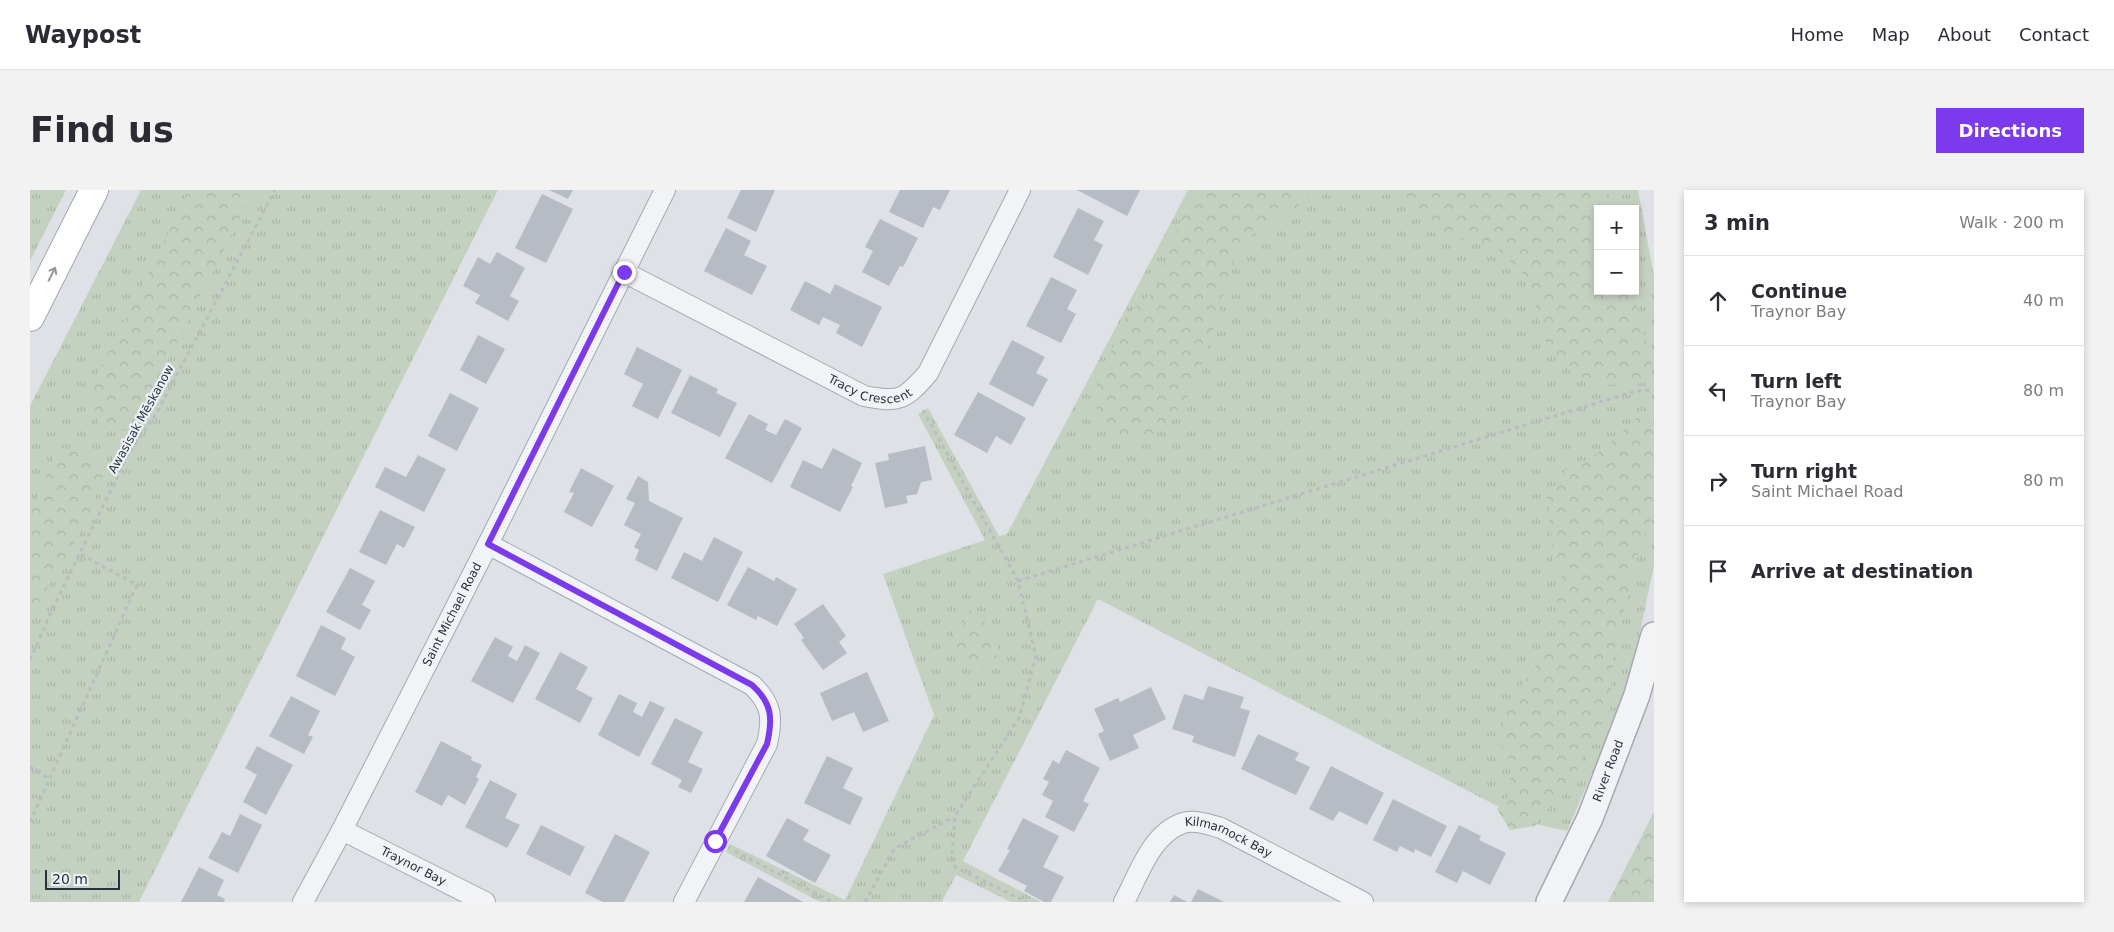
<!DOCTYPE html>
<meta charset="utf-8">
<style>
body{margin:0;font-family:"DejaVu Sans",sans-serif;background:#f2f2f3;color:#2b2b33}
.controls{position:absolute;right:15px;top:15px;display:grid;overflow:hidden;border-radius:0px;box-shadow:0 2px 8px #0003}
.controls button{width:45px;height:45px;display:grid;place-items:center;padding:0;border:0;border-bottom:1px solid #e1e1e2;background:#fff;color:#2b2b33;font:25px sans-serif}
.scale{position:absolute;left:15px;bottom:12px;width:75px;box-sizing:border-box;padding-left:5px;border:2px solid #28313d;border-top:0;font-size:14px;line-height:18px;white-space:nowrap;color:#28313d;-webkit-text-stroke:4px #eef1f5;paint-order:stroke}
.stop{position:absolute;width:15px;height:15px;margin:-11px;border:4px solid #7c3aed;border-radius:50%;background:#fff}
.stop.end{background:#7c3aed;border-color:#fff;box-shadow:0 1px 5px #0008}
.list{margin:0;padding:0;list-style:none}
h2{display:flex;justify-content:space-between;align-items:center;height:65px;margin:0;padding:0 20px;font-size:21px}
h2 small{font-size:16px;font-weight:400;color:#7c7c81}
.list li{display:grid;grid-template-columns:32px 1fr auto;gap:15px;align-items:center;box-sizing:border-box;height:90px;padding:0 20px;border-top:1px solid #e1e1e2}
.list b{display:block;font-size:19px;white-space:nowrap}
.list p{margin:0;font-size:16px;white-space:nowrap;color:#7c7c81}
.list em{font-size:16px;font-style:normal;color:#7c7c81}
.icon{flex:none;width:28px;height:28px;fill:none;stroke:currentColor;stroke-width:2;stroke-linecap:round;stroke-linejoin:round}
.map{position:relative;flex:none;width:1624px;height:712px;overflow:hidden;border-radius:0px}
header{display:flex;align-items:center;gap:30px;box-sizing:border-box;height:70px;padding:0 25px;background:#fff;border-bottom:1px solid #e1e1e2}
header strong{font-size:24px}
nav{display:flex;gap:28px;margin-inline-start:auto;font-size:18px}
.intro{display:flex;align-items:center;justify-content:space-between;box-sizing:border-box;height:120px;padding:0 30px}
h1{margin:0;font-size:35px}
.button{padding:12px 22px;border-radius:0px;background:#7c3aed;color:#fff;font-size:18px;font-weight:700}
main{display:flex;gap:30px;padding:0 30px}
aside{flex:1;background:#fff;border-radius:0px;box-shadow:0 2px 8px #0003}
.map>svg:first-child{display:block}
</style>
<header>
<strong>Waypost</strong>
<nav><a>Home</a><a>Map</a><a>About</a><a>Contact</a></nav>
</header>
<div class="intro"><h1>Find us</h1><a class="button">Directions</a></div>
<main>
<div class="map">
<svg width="1624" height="712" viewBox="0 0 1624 712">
<defs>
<pattern id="grass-tufts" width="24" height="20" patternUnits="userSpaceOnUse" patternTransform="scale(1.25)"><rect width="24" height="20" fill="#c5d1c0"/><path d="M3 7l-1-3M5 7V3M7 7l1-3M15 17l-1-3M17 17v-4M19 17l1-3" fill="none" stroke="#a9b4a6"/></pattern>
<pattern id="forest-crowns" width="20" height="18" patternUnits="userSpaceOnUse" patternTransform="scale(1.25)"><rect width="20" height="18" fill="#c5d1c0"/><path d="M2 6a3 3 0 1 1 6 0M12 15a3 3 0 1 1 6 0" fill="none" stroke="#a9b4a6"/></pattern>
</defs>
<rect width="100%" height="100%" fill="#dee2e7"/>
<g fill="url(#grass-tufts)" fill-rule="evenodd">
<path d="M0 0H36L0 71Z"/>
<path d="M111 0H468L109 712H0V216Z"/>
<path d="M1158 0H1608L1624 86V375L1598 500 1537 641 1500 633 1068 409 933 671 1011 712H981L926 685 912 712H790L696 662 700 654 815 710 904 525 853 384 955 350 888 224 898 218 969 346 977 344ZM1568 19H1605V101H1568Z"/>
</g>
<g fill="url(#forest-crowns)">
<path d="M160 0H224L102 241 70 238 60 199Z"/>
<path d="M1163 0H1283L1263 21 1220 46 1203 74 1175 166 1163 199 1138 232 1116 249 1093 251 1076 241 1068 222 1067 195 1096 126 1126 99 1137 66Z"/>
<path d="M1362 0H1578L1582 19H1568V101H1603L1623 178 1613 193 1575 195 1546 185 1515 151 1497 87 1465 57 1402 42Z"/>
<path d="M1616 219 1623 230 1624 236V323L1611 352 1585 457 1579 520 1544 585 1505 636 1480 640 1467 619 1480 605 1481 574 1469 552 1471 528 1478 512 1531 445 1526 420 1532 384 1524 371 1517 306 1535 281 1570 262Z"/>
<path d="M28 257 58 264 75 281 55 335 0 427V325Z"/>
<path d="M939 421 951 424 968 457 966 468 950 480 932 470 919 450Z"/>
<path d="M1624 622V712H1578Z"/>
</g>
<g fill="#b6bcc4">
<path d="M519 0H543L538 9Z"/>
<path d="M711 0H745L726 42 697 28Z"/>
<path d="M870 0H920L910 20 903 17 893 38 859 22Z"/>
<path d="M1047 0H1110L1097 26Z"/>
<path d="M512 4 543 19 516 73 485 58Z"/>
<path d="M1048 18 1074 31 1064 50 1073 55 1058 85 1023 67Z"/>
<path d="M850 29 888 48 873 77 870 76 859 96 832 82 843 61 835 57Z"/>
<path d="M696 38 721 51 714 65 737 76 722 105 674 81Z"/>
<path d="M467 62 495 78 480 106 489 111 478 131 445 113 450 105 433 96 448 67 460 74Z"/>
<path d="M1021 87 1047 100 1037 119 1046 124 1031 153 996 136Z"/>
<path d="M775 91 800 104 805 94 852 117 832 157 806 143 810 135 793 127 789 135 760 120Z"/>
<path d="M448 145 475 159 456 194 430 180Z"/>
<path d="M982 150 1015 167 1006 183 1018 189 1003 217 959 194Z"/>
<path d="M607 157 652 180 628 229 602 216 613 194 594 184Z"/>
<path d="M660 185 688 199 686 203 707 213 690 247 641 223Z"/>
<path d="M948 202 996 228 981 255 966 246 957 263 924 245Z"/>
<path d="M420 203 449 218 427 261 398 246Z"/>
<path d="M719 224 738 234 735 240 746 245 755 229 772 238 742 293 695 268Z"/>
<path d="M895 256 902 290 891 292 887 304 876 306 878 313 855 318 845 273 859 270 858 264Z"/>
<path d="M803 258 832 273 821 296 823 297 810 322 760 297 773 270 792 279Z"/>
<path d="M388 265 416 279 394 322 345 297 355 277 376 287Z"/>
<path d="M551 278 584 296 562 337 534 322 544 303 539 302Z"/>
<path d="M608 286 618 292 619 311 653 328 627 381 605 370 609 360 604 357 611 344 594 335 605 313 596 309Z"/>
<path d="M350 320 385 337 374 358 367 354 356 375 329 362Z"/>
<path d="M684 347 713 362 688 412 641 388 654 362 672 371Z"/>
<path d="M718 377 744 391 746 387 767 399 747 436 728 426 726 430 697 415Z"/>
<path d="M320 378 345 391 332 415 341 420 330 440 296 422Z"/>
<path d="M793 414 816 446 809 452 817 463 793 480 771 450 774 448 764 434Z"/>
<path d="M291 435 316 448 311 459 325 467 305 506 266 486Z"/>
<path d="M465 447 483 457 478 466 487 471 495 455 510 463 483 513 441 491Z"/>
<path d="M530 462 558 477 546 499 563 508 550 533 505 509Z"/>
<path d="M837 482 859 531 833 542 824 522 802 531 790 503Z"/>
<path d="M1178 496 1214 507 1210 518 1220 521 1205 567 1162 552 1164 546 1142 539 1154 504 1173 510Z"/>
<path d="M1121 497 1136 529 1103 545 1109 558 1080 571 1068 544 1074 541 1064 519 1088 508 1090 512Z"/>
<path d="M589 504 607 513 603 522 612 527 620 511 635 518 609 567 568 545Z"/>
<path d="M261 506 290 521 278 545 283 547 274 564 239 546Z"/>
<path d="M645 528 673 542 658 572 673 579 661 603 648 597 652 590 621 574Z"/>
<path d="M1228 544 1269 563 1265 570 1280 577 1266 605 1211 579Z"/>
<path d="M411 551 442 567 441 570 452 575 446 587 449 589 435 615 418 605 412 616 385 602Z"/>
<path d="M227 556 263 575 236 625 213 612 227 585 215 578Z"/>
<path d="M1036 560 1070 578 1053 611 1059 614 1044 642 1015 627 1023 611 1012 605 1019 592 1013 589 1023 570 1029 574Z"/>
<path d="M797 566 823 578 813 598 833 608 820 635 774 613Z"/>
<path d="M1301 576 1354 603 1337 635 1309 621 1303 631 1279 619Z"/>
<path d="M460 590 487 604 475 628 490 635 477 658 435 637Z"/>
<path d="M1363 609 1417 636 1401 667 1385 659 1384 663 1370 656 1367 662 1343 650Z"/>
<path d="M210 624 232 635 208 683 178 668 192 642 200 646Z"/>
<path d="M757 628 779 640 773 650 801 665 785 693 736 666Z"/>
<path d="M993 628 1029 646 1013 677 1034 687 1021 712H1014L994 701 997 696 968 681 980 660 977 659Z"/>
<path d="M511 635 555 657 540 686 496 664Z"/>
<path d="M1429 635 1451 646 1449 650 1476 663 1460 695 1433 681 1427 693 1405 682Z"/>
<path d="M585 644 620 662 594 712H573L555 703Z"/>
<path d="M169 677 194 690 187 705 195 709 194 712H151Z"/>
<path d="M728 687 773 712H714Z"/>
<path d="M1168 699 1194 712H1161Z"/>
<path d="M1144 705 1157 712H1140Z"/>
</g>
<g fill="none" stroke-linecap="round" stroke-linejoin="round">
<defs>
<g id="minor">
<path id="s1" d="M594 82 834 206C869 213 875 210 898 183L990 0"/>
<path d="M458 354 722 495C742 514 743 528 737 554L654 712"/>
<path id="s2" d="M312 640 455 712"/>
<path id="s3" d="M273 712 312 640 458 354 635 0"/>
<path id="s4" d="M1094 712C1109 684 1121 644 1153 633 1165 629 1180 635 1191 638L1333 712"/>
</g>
<g id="tertiary">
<path id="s5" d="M1519 712 1560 628 1607 505 1624 445"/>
</g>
<path id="primary" d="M0 127 64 0"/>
</defs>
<use href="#minor" stroke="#a4a9b1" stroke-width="22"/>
<use href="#tertiary" stroke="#a4a9b1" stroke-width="28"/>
<use href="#primary" stroke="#9ea7b2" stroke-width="30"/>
<g stroke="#b9bdc2" stroke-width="3" stroke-dasharray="4 4" stroke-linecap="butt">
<path d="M893 220 988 391 1006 466 989 528 925 626 922 667 925 677 997 712"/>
<path d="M988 391 1606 201 1624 200"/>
<path d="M0 470 22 420 100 261 126 224 245 0"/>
<path d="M0 577 20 589"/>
<path d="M0 632 107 395 50 364"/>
<path d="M705 661 802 712"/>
<path d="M835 712 865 658 924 627"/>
</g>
<use href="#minor" stroke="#f1f3f6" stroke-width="20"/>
<use href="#tertiary" stroke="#f1f3f6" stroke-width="25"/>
<use href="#primary" stroke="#fff" stroke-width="28"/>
</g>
<defs><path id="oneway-shaft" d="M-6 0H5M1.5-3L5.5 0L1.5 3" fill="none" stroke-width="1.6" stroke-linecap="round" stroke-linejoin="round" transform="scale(1.25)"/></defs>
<use stroke="#94989e" href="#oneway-shaft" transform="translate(22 84) rotate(-63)"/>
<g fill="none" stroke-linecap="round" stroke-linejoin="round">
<path stroke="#7c3aed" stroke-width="6" d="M594 82 458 354 722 495C742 513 743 528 737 554L685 651"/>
</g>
<g text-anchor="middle" stroke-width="4.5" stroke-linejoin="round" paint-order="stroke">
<g font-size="12" fill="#28313d" stroke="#eef1f5">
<text dy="4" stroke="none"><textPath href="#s1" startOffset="275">Tracy Crescent</textPath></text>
<text transform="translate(111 229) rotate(-61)" y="4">Awasisak Mēskanow</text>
<text dy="4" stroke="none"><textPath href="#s3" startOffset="324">Saint Michael Road</textPath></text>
<text dy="4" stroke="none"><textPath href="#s5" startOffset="144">River Road</textPath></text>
<text dy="4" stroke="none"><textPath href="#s4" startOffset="150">Kilmarnock Bay</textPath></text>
<text dy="4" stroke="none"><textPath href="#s2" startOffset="80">Traynor Bay</textPath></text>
</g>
</g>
</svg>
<div class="controls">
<button>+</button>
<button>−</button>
</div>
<div class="scale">20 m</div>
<div class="stop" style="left:685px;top:651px"></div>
<div class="stop end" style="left:594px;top:82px"></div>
</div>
<aside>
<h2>3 min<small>Walk · 200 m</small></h2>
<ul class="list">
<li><svg class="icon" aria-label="ahead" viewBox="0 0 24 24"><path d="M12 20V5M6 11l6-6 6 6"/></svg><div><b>Continue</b><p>Traynor Bay</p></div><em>40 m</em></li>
<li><svg class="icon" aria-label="left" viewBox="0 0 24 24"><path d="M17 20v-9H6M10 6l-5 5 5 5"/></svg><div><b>Turn left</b><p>Traynor Bay</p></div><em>80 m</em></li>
<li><svg class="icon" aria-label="right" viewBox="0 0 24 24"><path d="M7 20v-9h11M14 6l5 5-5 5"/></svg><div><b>Turn right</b><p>Saint Michael Road</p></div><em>80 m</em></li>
<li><svg class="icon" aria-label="arrive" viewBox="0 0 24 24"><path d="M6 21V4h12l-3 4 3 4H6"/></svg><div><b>Arrive at destination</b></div></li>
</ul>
</aside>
</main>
